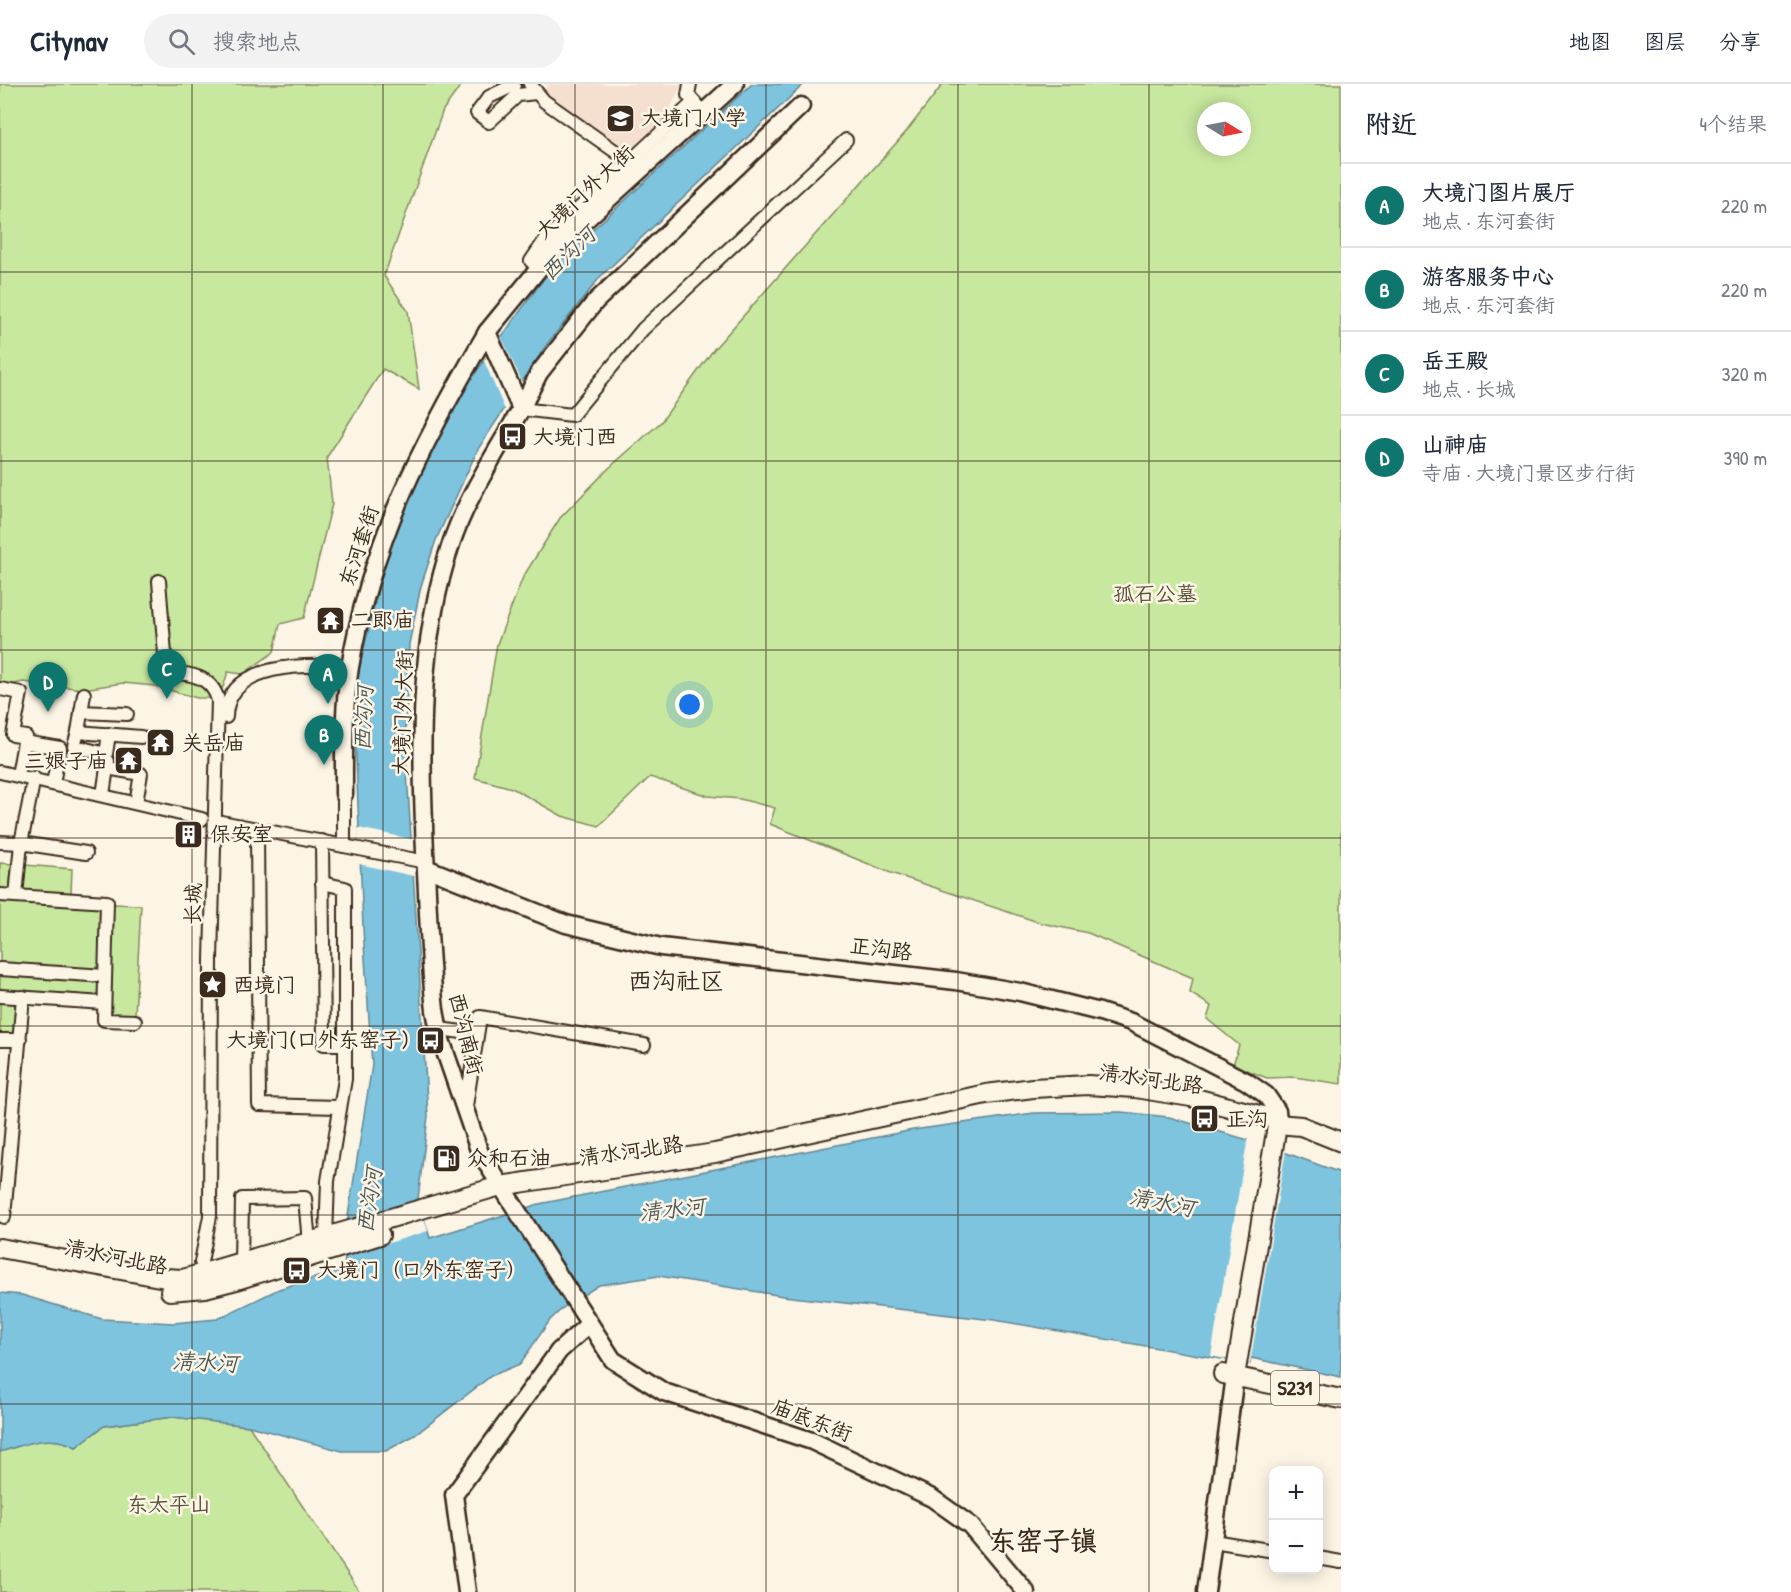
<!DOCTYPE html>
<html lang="zh">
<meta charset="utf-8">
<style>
body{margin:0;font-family:"Patrick Hand","LXGW WenKai TC",sans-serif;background:#f2f2f3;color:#1f2937}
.controls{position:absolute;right:18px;bottom:18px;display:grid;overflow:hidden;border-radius:12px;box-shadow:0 3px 15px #0003}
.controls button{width:54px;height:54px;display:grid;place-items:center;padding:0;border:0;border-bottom:2px solid #e0e1e3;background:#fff;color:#1f2937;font:30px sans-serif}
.compass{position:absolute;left:1197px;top:18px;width:54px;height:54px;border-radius:50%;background:#fff;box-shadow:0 3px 15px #0003;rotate:100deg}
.you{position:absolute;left:690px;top:621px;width:21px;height:21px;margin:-15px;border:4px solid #fff;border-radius:50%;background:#1a73e8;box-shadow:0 0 0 9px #1a73e833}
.badge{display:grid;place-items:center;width:39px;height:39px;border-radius:50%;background:#0f766e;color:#fff;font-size:20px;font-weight:700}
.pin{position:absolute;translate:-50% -50px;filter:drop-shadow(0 2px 3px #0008)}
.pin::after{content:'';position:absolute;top:32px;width:21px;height:18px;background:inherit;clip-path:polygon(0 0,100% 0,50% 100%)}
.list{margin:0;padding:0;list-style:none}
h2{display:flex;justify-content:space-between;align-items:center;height:78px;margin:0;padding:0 24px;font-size:26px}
h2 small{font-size:20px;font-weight:400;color:#747a83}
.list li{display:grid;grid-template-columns:39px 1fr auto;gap:18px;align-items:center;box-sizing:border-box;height:84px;padding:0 24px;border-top:2px solid #e0e1e3}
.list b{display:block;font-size:22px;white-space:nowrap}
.list p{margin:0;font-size:20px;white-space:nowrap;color:#747a83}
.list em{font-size:20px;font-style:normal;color:#747a83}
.icon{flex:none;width:33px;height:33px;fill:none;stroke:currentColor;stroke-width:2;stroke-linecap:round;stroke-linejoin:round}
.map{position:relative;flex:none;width:1341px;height:1508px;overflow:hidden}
header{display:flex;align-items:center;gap:36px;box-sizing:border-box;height:84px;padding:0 30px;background:#fff;border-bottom:2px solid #e0e1e3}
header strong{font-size:28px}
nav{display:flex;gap:33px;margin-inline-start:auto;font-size:21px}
.search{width:420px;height:54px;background:#f2f2f3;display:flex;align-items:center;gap:15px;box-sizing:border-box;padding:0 21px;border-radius:33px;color:#747a83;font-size:22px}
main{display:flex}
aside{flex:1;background:#fff}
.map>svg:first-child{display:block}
</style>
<header>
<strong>Citynav</strong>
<div class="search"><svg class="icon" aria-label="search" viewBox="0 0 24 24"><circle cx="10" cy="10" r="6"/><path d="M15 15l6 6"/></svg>搜索地点</div>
<nav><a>地图</a><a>图层</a><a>分享</a></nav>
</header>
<main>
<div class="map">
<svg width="1341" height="1508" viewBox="0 0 1341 1508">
<rect width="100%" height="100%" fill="#fcf5e5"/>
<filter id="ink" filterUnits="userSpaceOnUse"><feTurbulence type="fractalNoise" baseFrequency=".0167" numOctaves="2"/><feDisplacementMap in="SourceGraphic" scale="12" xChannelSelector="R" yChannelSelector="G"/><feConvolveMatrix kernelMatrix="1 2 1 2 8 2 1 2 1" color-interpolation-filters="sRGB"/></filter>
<g filter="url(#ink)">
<path fill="#f5e0cf" d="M549 0H682L662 42 632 70 617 66 542 9Z"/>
<g fill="#c9e89f" stroke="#82895e" stroke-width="1.5" fill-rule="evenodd">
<path d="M0 0H462L443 26 384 192 408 227 419 305 383 285 327 373 332 420 304 534 280 540 274 568 243 590 228 588 223 603 210 614H197L155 602 123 599 83 605 23 598 0 603Z"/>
<path d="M943 0H1341V1000L1294 993 1267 994 1233 981 1239 961 1207 935 1211 922 1190 909 1193 894 1088 849 1041 839 891 789 770 740 775 724 740 715 708 712 650 693 599 742 562 732 512 704 475 694 497 560 523 493 560 434 609 384 661 338 714 265 906 48ZM1206 27H1242V63H1206Z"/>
<path d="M0 779 12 780 9 807 0 806Z"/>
<path d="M25 781 72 785 71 810 21 807Z"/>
<path d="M0 815 96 821 101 825 99 879 94 886 0 880Z"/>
<path d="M111 820 141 821 135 931 107 930Z"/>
<path d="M0 888 96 894 100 898 97 913 0 907Z"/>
<path d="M0 915 13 916 19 920 17 949 0 952Z"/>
<path d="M173 1333 249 1342 360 1508H0V1368C27 1359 49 1349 76 1363L104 1342Z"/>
</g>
<path fill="#7ec4df" stroke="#638692" stroke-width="1.5" d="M752 0H804L601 192 545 263 478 365 436 456 421 502 409 560 405 656 428 1032 418 1115 430 1154 539 1120 913 1046 1034 1029 1121 1028 1169 1033 1262 1060 1341 1089V1293L1251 1274 1250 1280 994 1236 783 1212 659 1192 599 1201 564 1223 550 1236 520 1280 491 1292 415 1351 386 1367H342L249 1342 173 1333 104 1342 76 1363C50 1349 27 1360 0 1368V1209L22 1211 102 1235 173 1239 217 1235 279 1205 344 1185 348 1132 372 981 363 844 354 624 357 594 385 476 409 410 468 299 553 182Z"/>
<g fill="#fcf5e5">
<path d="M501 252 523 300 505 326 484 277Z"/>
<path d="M358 744 416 756 418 793 359 780Z"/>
<path d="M1248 1053 1286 1066 1250 1280 1211 1272Z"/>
<path d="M418 1115 428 1147 346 1172 343 1163 344 1138Z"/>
</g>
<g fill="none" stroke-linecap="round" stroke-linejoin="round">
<defs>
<g id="street">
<path d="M530 0 544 17 629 77"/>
<path d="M690 0 688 11 694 18"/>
<path d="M514 1 489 13 477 29 489 38 518 11 536 9"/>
<path d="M538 184 531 177 546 155 694 18 704 29"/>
<path d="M521 325 572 331 643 245 846 56"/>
<path d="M159 497 165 570 170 589C191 589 212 593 218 616L211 875 210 1132 201 1178"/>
<path d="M0 605 21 609 13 651 26 653 24 658"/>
<path d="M81 628 127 630"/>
<path d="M226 633C227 577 309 580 350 583"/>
<path d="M78 648 84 610"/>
<path d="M109 650 106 670 74 662 78 648 141 653"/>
<path d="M107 684 141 690 136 719"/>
<path d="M0 688 202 735"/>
<path d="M18 691 24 658 60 664 53 699"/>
<path d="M344 710V762"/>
<path d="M103 711 108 677"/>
<path d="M216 737 426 778"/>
<path d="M257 745 259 1021 338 1023"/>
<path d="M322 757 324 960H344"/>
<path d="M0 758 21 759 34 694"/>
<path d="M322 799 345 804V995L328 1097 326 1154"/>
<path d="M0 811 107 818 104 936 135 937"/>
<path d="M16 812 21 759 86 769"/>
<path d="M0 885 105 892"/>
<path d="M0 912 104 919"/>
<path d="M439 945 477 950"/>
<path d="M0 956H20"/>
<path d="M466 1022 480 933 644 961"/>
<path d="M4 1133 23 913"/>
<path d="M241 1180 242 1115 305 1114 309 1159"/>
<path d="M1213 1457 1274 1467"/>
<path d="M1318 1474 1341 1478"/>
</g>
<g id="secondary">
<path d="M735 0 559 160 487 248 521 325C497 367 468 411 452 457 417 559 421 663 425 768 428 821 429 874 435 926L440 953 480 1069 613 1276 664 1308 812 1357 932 1414 970 1441 1026 1508"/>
<path d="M521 325 539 289 595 218 801 22"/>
<path d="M344 710C344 668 343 624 350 583 371 456 423 358 487 248"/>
<path d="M426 784 566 840 661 863 956 897 1020 908 1100 928 1131 938 1246 997 1266 1011 1277 1027 1278 1036"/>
<path d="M467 1508 454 1411 559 1267 589 1240"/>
<path d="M1206 1508 1235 1292"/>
</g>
<g id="primary">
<path d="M1277 1040 1301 1042 1341 1058"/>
<path d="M0 1164 165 1194 183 1195 500 1102 715 1069 986 1010 1033 1004 1088 1001 1135 1004 1191 1013 1278 1036 1235 1292"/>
<path d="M170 1207 205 1204 240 1195 380 1151"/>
<path d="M1223 1290 1341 1315"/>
</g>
</defs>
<use href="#street" stroke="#3b2a1e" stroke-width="16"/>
<use href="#secondary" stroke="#3b2a1e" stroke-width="21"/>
<use href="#primary" stroke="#3b2a1e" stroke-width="22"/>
<use href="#street" stroke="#fcf5e5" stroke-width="12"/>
<use href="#secondary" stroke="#fcf5e5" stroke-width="16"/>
<use href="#primary" stroke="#fcf5e5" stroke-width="18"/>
</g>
</g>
<path fill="none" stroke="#3b2a1e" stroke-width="1.5" stroke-opacity="0.55" d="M192 0V1508M383 0V1508M575 0V1508M766 0V1508M958 0V1508M1149 0V1508M0 188H1341M0 377H1341M0 566H1341M0 754H1341M0 942H1341M0 1131H1341M0 1320H1341"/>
<defs>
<symbol id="school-square" viewBox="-11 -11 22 22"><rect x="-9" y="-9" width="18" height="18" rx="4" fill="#3b2a1e" stroke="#fcf5e5"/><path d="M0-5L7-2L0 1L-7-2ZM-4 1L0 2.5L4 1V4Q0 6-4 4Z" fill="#fff"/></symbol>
<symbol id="bus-square" viewBox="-11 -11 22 22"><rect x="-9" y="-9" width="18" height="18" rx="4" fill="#3b2a1e" stroke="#fcf5e5"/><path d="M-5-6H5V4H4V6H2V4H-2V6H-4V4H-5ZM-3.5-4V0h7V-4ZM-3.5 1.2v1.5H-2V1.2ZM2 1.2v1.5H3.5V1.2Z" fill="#fff"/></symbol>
<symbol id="temple-square" viewBox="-11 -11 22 22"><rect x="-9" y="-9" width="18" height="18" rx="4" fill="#3b2a1e" stroke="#fcf5e5"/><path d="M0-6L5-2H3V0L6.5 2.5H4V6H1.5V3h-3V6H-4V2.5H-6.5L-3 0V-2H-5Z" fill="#fff"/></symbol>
<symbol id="building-square" viewBox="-11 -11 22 22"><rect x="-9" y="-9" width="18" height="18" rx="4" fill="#3b2a1e" stroke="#fcf5e5"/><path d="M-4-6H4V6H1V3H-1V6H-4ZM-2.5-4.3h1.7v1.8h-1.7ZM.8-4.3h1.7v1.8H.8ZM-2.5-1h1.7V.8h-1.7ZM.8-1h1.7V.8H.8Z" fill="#fff"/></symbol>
<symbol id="sight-square" viewBox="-11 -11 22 22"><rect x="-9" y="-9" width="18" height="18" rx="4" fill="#3b2a1e" stroke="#fcf5e5"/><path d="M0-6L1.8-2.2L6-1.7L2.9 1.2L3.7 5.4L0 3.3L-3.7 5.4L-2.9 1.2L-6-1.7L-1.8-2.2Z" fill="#fff"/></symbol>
<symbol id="fuel-square" viewBox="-11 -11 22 22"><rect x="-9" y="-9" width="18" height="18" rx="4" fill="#3b2a1e" stroke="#fcf5e5"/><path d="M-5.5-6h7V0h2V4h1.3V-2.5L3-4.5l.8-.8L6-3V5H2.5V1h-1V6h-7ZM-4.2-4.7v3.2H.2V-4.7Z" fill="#fff"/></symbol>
</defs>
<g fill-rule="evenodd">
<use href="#school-square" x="604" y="18" width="33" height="33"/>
<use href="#bus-square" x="496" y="336" width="33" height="33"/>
<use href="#temple-square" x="314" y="520" width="33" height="33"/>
<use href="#temple-square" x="144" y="642" width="33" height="33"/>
<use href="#temple-square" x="112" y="660" width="33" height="33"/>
<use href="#building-square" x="172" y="734" width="33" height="33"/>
<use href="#sight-square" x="196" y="884" width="33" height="33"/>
<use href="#bus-square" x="414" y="940" width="33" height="33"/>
<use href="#bus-square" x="1188" y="1018" width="33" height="33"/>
<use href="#fuel-square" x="430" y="1058" width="33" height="33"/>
<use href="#bus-square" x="280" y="1170" width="33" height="33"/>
</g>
<g text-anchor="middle" stroke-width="5" stroke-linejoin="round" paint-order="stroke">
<rect fill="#fcf5e5" stroke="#75675a" stroke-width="1.5" x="1271" y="1287" width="48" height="34" rx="4.5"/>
<g font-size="20" font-weight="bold" fill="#3b2a1e">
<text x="1295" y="1311">S231</text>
</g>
<g font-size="21" fill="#3b2a1e" stroke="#fcf5e5" text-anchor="start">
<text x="641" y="41">大境门小学</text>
<text x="533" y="360">大境门西</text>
<text x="351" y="543">二郎庙</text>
<text x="182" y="666">关岳庙</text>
<text x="108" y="684" text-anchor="end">三娘子庙</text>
<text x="210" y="757">保安室</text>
<text x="233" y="908">西境门</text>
<text x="409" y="963" text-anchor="end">大境门(口外东窑子)</text>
<text x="1226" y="1042">正沟</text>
<text x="467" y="1081">众和石油</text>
<text x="317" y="1193">大境门（口外东窑子）</text>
</g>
<g font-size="21" fill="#3b2a1e" stroke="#fcf5e5">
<text transform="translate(585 108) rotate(-43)" y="7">大境门外大街</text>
<text transform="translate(359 462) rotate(-72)" y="7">东河套街</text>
<text transform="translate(403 629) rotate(-88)" y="7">大境门外大街</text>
<text transform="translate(193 820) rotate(-88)" y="7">长城</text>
<text transform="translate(881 865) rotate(7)" y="7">正沟路</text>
<text transform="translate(466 950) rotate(76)" y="7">西沟南街</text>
<text transform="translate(1151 995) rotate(8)" y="7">清水河北路</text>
<text transform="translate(631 1067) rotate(-8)" y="7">清水河北路</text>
<text transform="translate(116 1173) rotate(11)" y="7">清水河北路</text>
<text transform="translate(812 1336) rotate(21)" y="7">庙底东街</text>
</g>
<g font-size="21" fill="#575038" stroke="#fcf5e5">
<text x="1155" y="517">孤石公墓</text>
<text x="169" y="1428">东太平山</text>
</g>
<g font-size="22" font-style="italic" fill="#4f5858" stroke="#fcf5e5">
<text transform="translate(568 169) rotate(-44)" y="8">西沟河</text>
<text transform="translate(363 634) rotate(-88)" y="8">西沟河</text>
<text transform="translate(369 1116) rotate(-82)" y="8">西沟河</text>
<text transform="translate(1162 1118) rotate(11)" y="8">清水河</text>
<text transform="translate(672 1125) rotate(-6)" y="8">清水河</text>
<text transform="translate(205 1278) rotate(2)" y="8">清水河</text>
</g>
<g font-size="24" fill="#3b2a1e" stroke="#fcf5e5">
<text x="676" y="905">西沟社区</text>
</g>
<g font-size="27" font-weight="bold" fill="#3b2a1e" stroke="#fcf5e5">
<text x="1043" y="1466">东窑子镇</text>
</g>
</g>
</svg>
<div class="controls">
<button>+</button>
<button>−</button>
</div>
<svg class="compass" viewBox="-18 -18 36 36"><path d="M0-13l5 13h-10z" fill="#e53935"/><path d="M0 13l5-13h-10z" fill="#747a83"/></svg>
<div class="you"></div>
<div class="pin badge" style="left:328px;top:620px">A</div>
<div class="pin badge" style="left:324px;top:681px">B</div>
<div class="pin badge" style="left:167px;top:615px">C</div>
<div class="pin badge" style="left:48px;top:628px">D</div>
</div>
<aside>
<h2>附近<small>4个结果</small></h2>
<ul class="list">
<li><span class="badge">A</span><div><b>大境门图片展厅</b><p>地点 · 东河套街</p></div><em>220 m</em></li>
<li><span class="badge">B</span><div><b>游客服务中心</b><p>地点 · 东河套街</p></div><em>220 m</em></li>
<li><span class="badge">C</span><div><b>岳王殿</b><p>地点 · 长城</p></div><em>320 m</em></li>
<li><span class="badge">D</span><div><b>山神庙</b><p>寺庙 · 大境门景区步行街</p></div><em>390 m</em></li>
</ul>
</aside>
</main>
